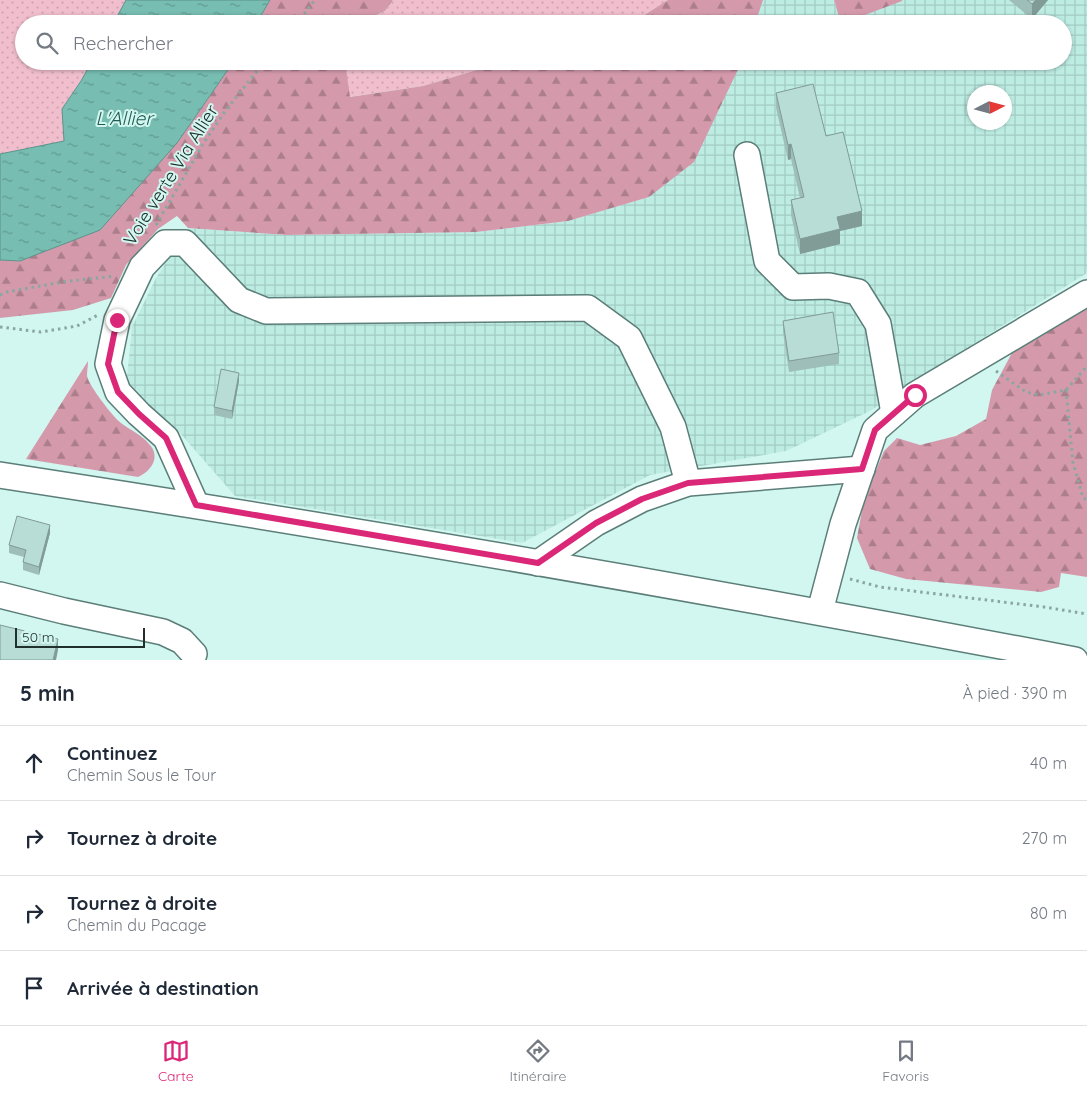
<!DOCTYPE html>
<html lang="fr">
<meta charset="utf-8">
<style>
body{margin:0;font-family:Quicksand,sans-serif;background:#f2f2f3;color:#1f2937}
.compass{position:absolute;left:967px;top:85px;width:45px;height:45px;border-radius:50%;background:#fff;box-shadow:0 1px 4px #0004;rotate:84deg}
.scale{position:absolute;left:15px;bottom:12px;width:130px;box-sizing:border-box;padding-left:5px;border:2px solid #202f2c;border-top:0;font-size:14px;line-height:18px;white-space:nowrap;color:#202f2c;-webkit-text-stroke:4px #d2f7f0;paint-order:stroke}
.stop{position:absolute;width:15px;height:15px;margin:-11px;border:4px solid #db2777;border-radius:50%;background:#fff}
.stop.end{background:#db2777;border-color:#fff;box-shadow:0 1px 5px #0008}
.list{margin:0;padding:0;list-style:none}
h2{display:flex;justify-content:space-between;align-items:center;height:65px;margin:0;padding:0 20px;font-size:21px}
h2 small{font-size:16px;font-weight:400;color:#747a83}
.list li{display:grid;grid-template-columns:32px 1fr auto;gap:15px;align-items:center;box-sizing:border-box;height:75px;padding:0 20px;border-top:1px solid #e0e1e3}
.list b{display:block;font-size:19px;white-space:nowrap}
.list p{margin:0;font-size:16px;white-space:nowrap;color:#747a83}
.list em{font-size:16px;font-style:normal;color:#747a83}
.icon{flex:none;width:28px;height:28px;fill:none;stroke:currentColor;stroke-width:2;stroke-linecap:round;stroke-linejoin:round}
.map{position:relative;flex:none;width:1087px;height:660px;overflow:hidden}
.search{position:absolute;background:#fff;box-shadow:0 1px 4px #0004;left:15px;right:15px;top:15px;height:55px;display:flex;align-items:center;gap:12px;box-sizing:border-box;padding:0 18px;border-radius:28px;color:#747a83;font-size:19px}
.sheet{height:365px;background:#fff}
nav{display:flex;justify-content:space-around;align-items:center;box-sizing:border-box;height:70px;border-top:1px solid #e0e1e3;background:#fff;font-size:14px;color:#747a83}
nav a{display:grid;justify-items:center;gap:2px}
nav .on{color:#db2777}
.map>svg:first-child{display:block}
</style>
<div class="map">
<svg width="1087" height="660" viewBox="0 0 1087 660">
<defs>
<pattern id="industrial-grid" width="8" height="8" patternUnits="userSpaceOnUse" patternTransform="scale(1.25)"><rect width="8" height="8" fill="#bdece3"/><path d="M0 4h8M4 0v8" fill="none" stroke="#a2cbc3"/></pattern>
<pattern id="grass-dots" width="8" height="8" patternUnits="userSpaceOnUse" patternTransform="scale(1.25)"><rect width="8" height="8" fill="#f1becd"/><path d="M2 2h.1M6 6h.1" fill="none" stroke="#cea4b0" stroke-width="1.8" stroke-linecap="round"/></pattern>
<pattern id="forest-firs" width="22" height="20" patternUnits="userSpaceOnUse" patternTransform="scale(1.25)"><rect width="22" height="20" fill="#d49aac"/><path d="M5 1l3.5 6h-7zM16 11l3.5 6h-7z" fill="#ac7e8c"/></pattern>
<pattern id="water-ripples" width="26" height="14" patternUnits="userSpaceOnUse" patternTransform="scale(1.25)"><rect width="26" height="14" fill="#77bdb2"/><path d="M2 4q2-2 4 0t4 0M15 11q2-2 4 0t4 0" fill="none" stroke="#619a91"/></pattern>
</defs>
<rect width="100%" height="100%" fill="#d2f7f0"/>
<g fill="url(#industrial-grid)" fill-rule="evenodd">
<path d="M763 0H834L841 24H755Z"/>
<path d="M902 0H1087V273L901 389 872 410 786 451 650 475 522 543 235 496 173 425 126 386 132 327 156 278 188 228 287 235 476 232 568 221 649 197 742 61H1063V24H842ZM974 92H1004V122H974Z"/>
</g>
<g fill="url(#grass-dots)">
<path d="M0 0H126L113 24H24V61H92L81 81 62 109 64 141 0 154Z"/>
<path d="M393 0H668L630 24H357L385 11Z"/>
<path d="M345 61H507L423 86 349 97Z"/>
</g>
<g fill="url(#forest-firs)">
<path d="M270 0H393L385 11 357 24H256Z"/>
<path d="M668 0H763L755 24H630Z"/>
<path d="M834 0H902V1L841 24Z"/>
<path d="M234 61H345L350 97 423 86 507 61H742L694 162 649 197 568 221 476 232 287 235 188 228 177 216 158 229 126 265 111 298 73 310 0 318V260L20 261 177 143Z"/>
<path d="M1087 307V577L1061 573 1059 587 1041 592 906 579 870 569 857 538 864 499 884 451 897 438 920 445 956 436 986 419 992 390 1013 351 1034 340Z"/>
<path d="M88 361C88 365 87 371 87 376 89 386 113 417 121 423 130 430 142 435 149 444 161 456 152 471 138 477L26 459Z"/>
</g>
<g fill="url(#water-ripples)" stroke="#5d928a">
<path d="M126 0H270L256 24H113Z"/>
<path d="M92 61H234L177 143 100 230 20 261 0 260V154L64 141 62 109 81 81Z"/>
</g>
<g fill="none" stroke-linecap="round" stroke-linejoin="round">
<defs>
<g id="minor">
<path d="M747 155 767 261 793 287 829 286 858 292 878 324 894 413"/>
<path d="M0 475C359 530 718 592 1075 660"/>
<path d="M196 505 166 438 139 414 118 392 108 364 117 320 142 267 165 243H185L239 300 266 311 588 308 629 338 673 427 688 483"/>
<path d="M538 563 596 523 642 499 688 483 862 469"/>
<path d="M0 595 64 611 163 632 182 641 194 654"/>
<path d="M820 611 843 524 875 430 915 395 1087 293"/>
</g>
</defs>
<use href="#minor" stroke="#5c7e78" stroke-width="28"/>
<g stroke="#8aa6a1" stroke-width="3" stroke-dasharray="2.5 4" stroke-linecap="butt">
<path d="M296 24 315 0"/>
<path d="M156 225 203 144 226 110 265 61"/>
<path d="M0 295 7 292 62 282 115 276"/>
<path d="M0 327 41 332 77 326 98 315"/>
<path d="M996 371 1026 392 1039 395 1066 390 1087 366"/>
<path d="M1066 390 1073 463 1083 498 1087 500"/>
<path d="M850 579 880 587 1044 607 1087 614"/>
</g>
<use href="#minor" stroke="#fff" stroke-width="25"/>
</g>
<g fill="#9ebeb9">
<path d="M1009 0H1048L1032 19Z"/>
<path d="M776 93 826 136 862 226 840 231V244L800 254 791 215V200L800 198 791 159 788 160 776 108Z"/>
<path d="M783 321 839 353V364L789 372 783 332Z"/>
<path d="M239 381 232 419 214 415V407Z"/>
<path d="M50 533 39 575 23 570V562L24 557 9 553V545Z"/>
</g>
<g fill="#819b96">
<path d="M1036 0H1048L1032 19V4Z"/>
<path d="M791 144V159L788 160V145Z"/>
<path d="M862 211V226L840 231V244L800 254V239L837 217Z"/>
<path d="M239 373V381L232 419V411Z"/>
<path d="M50 525V533L39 575V567Z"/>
<path d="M58 639V650L56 660H53Z"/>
</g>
<g fill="#b8ddd7" stroke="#819b96">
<path d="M1027 0H1036L1032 4Z"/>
<path d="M813 84 826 136 843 132 862 211 837 217 840 229 800 239 791 200 804 197 791 144 788 145 776 93Z"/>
<path d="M833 312 839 353 789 361 783 321Z"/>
<path d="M221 369 239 373 232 411 214 407Z"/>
<path d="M17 516 50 525 39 567 23 562 26 550 9 545Z"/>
<path d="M0 625 58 639 53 660H0Z"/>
</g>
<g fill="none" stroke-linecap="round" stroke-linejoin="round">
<path stroke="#db2777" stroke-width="6" d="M117 320 108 364 118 392 139 414 166 438 196 505 538 563 596 523 642 499 688 483 862 469 875 430 915 395"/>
</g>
<g text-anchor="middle" stroke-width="4" stroke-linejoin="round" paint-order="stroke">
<g font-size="18" fill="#202f2c" stroke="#d2f7f0">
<text transform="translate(171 175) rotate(-58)" y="6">Voie verte Via Allier</text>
</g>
<g font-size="19" font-style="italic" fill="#225c54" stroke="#d2f7f0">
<text x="124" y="125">L'Allier</text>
</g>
</g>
</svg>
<svg class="compass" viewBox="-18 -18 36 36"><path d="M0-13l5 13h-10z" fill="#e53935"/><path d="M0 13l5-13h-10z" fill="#747a83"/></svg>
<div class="scale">50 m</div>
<div class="stop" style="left:915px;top:395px"></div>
<div class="stop end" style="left:117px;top:320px"></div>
<div class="search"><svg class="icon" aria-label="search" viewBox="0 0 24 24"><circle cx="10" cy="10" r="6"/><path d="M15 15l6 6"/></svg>Rechercher</div>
</div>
<section class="sheet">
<h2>5 min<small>À pied · 390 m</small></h2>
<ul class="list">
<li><svg class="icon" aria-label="ahead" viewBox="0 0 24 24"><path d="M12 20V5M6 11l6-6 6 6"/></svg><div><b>Continuez</b><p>Chemin Sous le Tour</p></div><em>40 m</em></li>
<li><svg class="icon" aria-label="right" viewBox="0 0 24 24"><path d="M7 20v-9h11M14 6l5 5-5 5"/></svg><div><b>Tournez à droite</b></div><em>270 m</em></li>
<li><svg class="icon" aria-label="right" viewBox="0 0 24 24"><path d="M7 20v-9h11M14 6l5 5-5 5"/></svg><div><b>Tournez à droite</b><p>Chemin du Pacage</p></div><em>80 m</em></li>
<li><svg class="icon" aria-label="arrive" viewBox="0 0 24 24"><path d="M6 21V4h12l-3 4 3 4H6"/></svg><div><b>Arrivée à destination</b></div></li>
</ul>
</section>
<nav>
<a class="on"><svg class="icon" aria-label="map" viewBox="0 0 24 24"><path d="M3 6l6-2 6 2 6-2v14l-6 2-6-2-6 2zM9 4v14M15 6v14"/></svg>Carte</a>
<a><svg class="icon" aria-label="directions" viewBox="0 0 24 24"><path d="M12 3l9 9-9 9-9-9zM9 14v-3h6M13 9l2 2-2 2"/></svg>Itinéraire</a>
<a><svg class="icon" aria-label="saved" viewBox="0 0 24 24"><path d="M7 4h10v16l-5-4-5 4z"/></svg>Favoris</a>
</nav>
